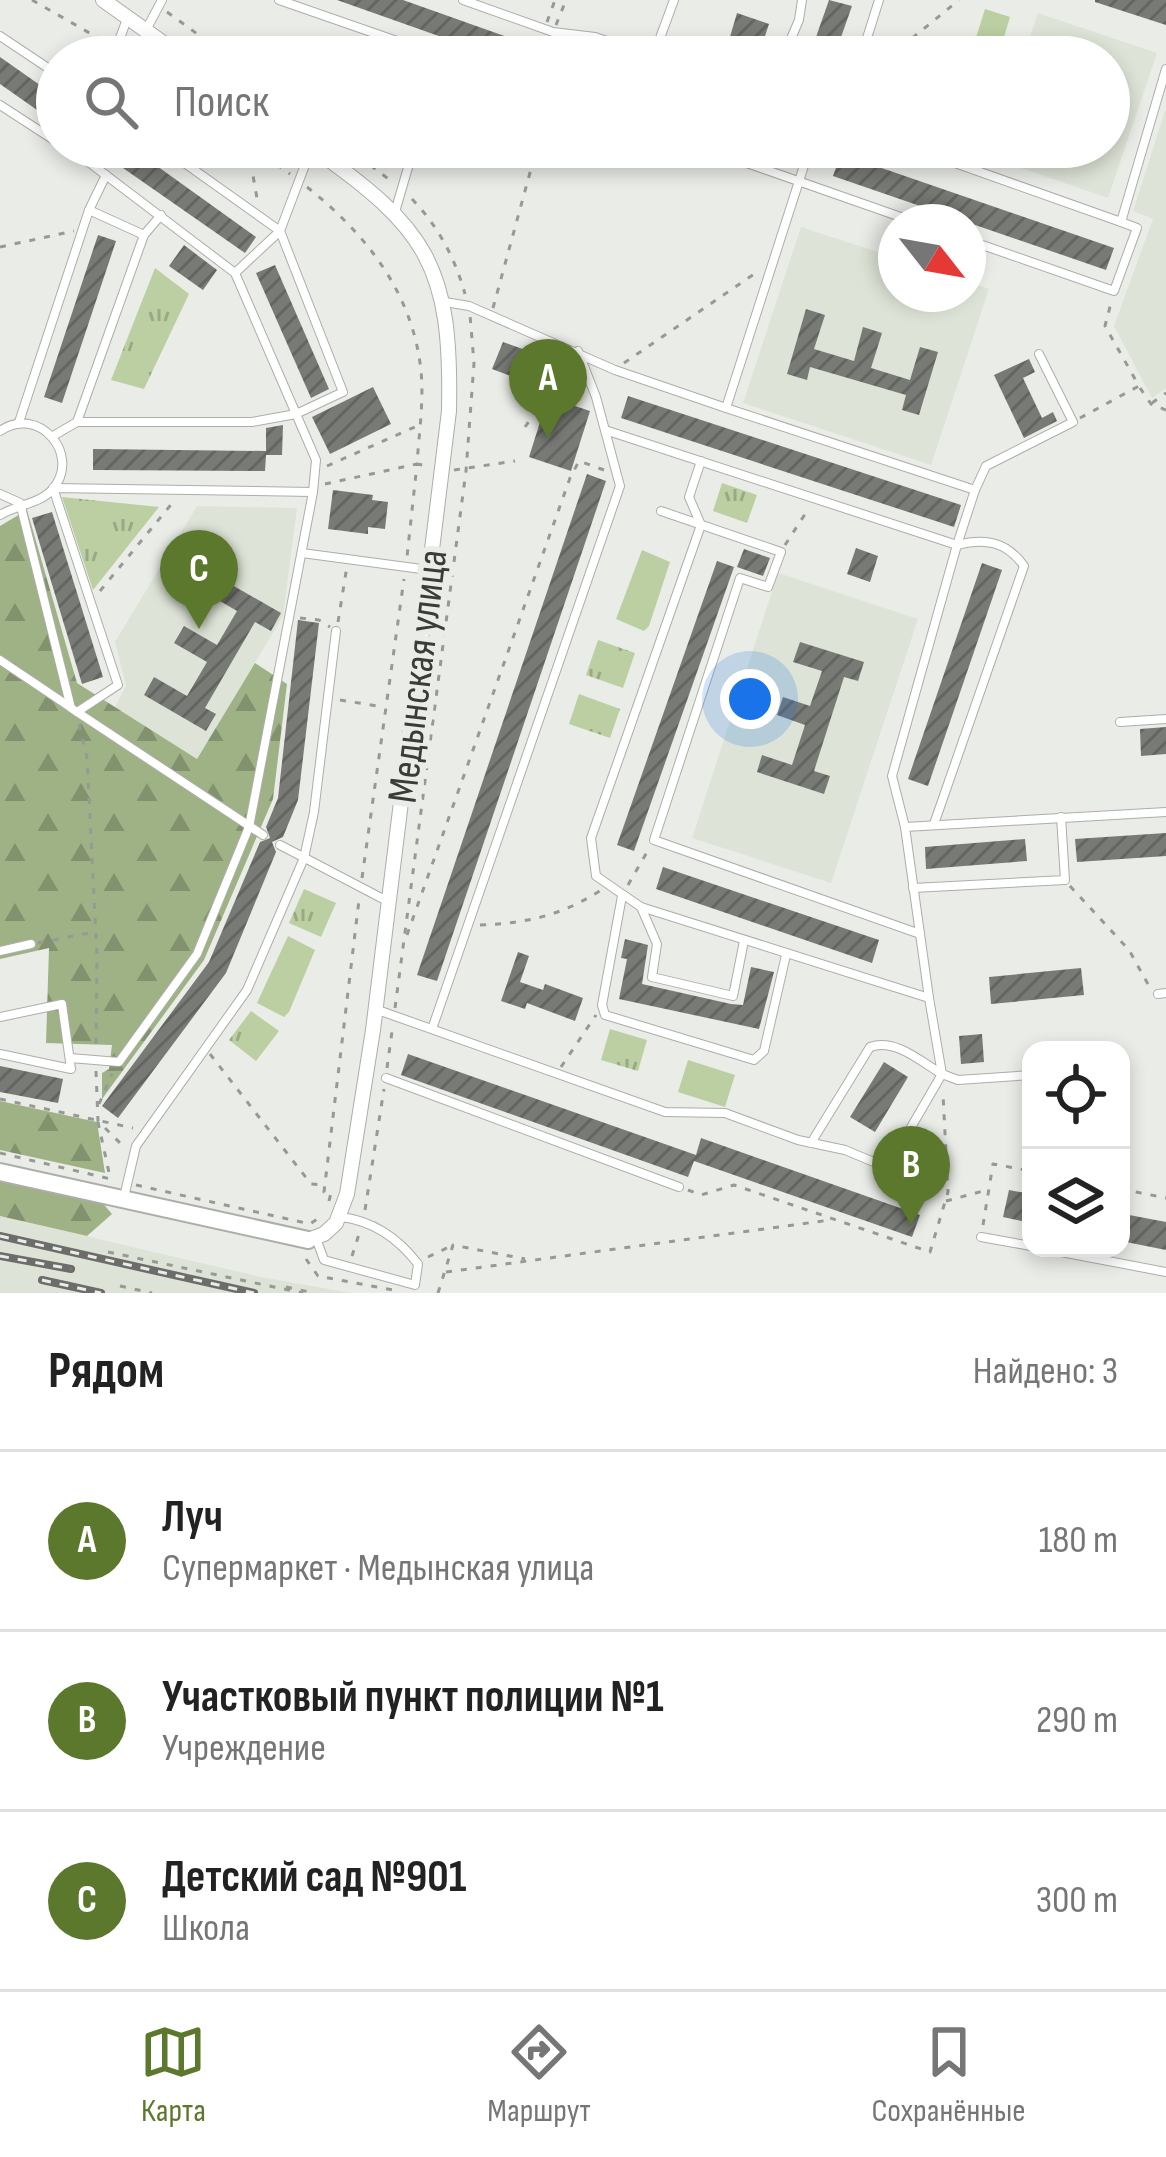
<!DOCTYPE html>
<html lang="ru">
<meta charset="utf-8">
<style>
body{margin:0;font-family:"Sofia Sans Condensed",sans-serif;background:#f2f2f2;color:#222}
.controls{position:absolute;right:36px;bottom:36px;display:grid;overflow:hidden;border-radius:24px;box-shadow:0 6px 18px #0003}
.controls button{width:108px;height:108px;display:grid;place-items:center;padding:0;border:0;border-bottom:3px solid #e0e0e0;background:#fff;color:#222;font:60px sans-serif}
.compass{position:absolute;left:878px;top:204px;width:108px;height:108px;border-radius:50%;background:#fff;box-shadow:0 6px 18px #0003;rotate:121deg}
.you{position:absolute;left:750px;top:699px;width:42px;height:42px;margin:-30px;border:9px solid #fff;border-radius:50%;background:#1a73e8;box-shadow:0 0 0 18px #1a73e833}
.badge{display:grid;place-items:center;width:78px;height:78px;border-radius:50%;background:#5c782d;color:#fff;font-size:39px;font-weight:700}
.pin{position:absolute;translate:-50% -99px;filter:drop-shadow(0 3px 6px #0008)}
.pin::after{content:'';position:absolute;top:63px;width:42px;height:36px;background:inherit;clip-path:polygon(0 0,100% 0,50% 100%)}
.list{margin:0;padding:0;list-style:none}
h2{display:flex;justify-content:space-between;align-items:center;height:156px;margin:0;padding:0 48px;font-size:51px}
h2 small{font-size:39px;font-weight:400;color:#767676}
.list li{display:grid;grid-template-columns:78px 1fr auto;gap:36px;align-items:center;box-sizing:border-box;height:180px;padding:0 48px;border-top:3px solid #e0e0e0}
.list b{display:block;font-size:45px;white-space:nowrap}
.list p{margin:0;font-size:39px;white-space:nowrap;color:#767676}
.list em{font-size:39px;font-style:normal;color:#767676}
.icon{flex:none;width:66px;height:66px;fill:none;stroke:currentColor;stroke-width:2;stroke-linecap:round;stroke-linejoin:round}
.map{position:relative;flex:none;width:1166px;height:1293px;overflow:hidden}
.search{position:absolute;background:#fff;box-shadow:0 6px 18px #0003;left:36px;right:36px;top:36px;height:132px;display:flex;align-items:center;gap:30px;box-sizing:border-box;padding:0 42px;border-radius:66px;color:#767676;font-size:45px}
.sheet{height:696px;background:#fff}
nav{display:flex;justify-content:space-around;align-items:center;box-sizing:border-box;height:168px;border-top:3px solid #e0e0e0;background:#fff;font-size:33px;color:#767676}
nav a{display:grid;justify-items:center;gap:6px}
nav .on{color:#5c782d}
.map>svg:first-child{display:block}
</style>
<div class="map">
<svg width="1166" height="1293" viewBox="0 0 1166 1293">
<defs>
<pattern id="forest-firs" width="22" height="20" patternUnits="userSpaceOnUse" patternTransform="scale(3)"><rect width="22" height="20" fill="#9eb285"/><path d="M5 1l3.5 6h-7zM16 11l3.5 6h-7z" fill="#82926e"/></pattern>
<pattern id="park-tufts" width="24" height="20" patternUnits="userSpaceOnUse" patternTransform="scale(3)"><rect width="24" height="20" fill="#bbcfa2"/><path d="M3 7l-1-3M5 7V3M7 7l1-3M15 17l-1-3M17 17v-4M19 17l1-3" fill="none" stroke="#99a985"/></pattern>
<pattern id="building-hatch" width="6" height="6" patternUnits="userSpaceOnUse" patternTransform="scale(3)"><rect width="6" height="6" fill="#787a75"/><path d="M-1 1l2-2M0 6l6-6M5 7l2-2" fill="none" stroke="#646561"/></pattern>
</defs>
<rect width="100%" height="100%" fill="#eaede7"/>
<g fill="#dde3d6">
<path d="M1038 13 1157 53 1108 198 989 157 992 147H1109V57H1023Z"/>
<path d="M1166 108V388L1152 398 1114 326 1153 219 1133 211Z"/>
<path d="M801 227 896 258V294H968V282L989 289 931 465 743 403Z"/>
<path d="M197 506 297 508 283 616 197 759 115 707 126 686 115 642Z"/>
<path d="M778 573 918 619 831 883 692 838Z"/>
<path d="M0 1216 261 1277 351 1293H0Z"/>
</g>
<g fill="#bbcfa2">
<path d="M985 9 1010 17 998 57H970Z"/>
<path d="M642 550 670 562 649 626 644 631 616 619Z"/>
<path d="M288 936 315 950 289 1012 284 1017 257 1003Z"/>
<path d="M688 1060 735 1075 725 1107 678 1092Z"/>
</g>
<g fill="url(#forest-firs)">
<path d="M27 510 77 683 197 759 255 663 287 684 273 799 204 960 102 1099V1073L109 1069 112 1045 46 1043 49 948 0 959V526Z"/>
<path d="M0 1101 97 1122 105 1173 0 1150Z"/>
<path d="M0 1178 100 1200 112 1214 87 1236 0 1216Z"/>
</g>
<g fill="url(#park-tufts)">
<path d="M155 268 189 294 144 389 111 380Z"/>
<path d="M722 483 757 495 747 523 713 511Z"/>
<path d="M62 497 159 507 93 590Z"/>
<path d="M598 640 635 653 623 688 586 675Z"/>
<path d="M579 694 620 709 610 738 569 724Z"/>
<path d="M304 889 336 903 321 937 289 923Z"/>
<path d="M251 1011 279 1031 256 1061 229 1040Z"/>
<path d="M610 1029 647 1040 638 1071 601 1060Z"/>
</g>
<g fill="url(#building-hatch)">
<path d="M337 0H403L564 57H498Z"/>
<path d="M829 0 852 6 834 57H809Z"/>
<path d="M1095 0H1166V25L1095 2Z"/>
<path d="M737 13 769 24 761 48 743 41 735 57H724Z"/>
<path d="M0 57 57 97V124L0 84Z"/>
<path d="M136 151 256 237 245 253 123 168Z"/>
<path d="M841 154 1114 248 1106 270 833 176Z"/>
<path d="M98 235 116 241 62 403 44 397Z"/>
<path d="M184 245 217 270 203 290 169 266Z"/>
<path d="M275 265 329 389 311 398 256 273Z"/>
<path d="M806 309 825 315 814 349 854 361 863 327 882 333 871 368 910 380 920 347 938 352 919 415 902 410 906 395 810 367 807 380 787 374Z"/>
<path d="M503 342 553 360 543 388 492 369Z"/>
<path d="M1029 359 1035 372 1023 378 1042 418 1053 412 1057 421 1024 438 994 375Z"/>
<path d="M373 387 391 424 330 454 312 417Z"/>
<path d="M628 396 961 505 954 527 621 418Z"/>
<path d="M548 397 590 411 571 471 529 457Z"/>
<path d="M283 425 282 455H266L265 471 93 470V449L266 451V428Z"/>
<path d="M587 474 606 481 437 981 417 975Z"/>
<path d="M333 490 373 495 372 500 388 502 385 529 368 527V534L328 529Z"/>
<path d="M52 512 103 677 82 684 32 518Z"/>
<path d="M856 548 878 556 870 582 847 574Z"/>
<path d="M744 549 770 558 763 576 737 567Z"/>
<path d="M717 561 734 567 634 851 617 845Z"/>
<path d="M982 563 1002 570 928 786 908 779Z"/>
<path d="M218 577 281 613 271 631 255 622 205 708 216 714 206 731 144 695 154 677 187 696 207 662 174 643 184 626 217 645 237 611 208 594Z"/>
<path d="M298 620 319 623 298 800 283 837 272 842 276 852 226 973 118 1118 102 1106 209 962 260 842 270 838 266 827 278 798Z"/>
<path d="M800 642 864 662 858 681 844 677 814 771 830 776 824 794 757 772 762 755 792 765 805 725 777 715 783 697 810 706 822 671 793 662Z"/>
<path d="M1166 727V754L1141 756 1140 729Z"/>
<path d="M1166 833V856L1077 862 1075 839Z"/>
<path d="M1025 839 1027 861 926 869 925 847Z"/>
<path d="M663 867 879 940 872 963 656 889Z"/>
<path d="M625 939 648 945 642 984 731 1004 743 1005 751 967 774 972 759 1029 619 999 627 959 621 958Z"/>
<path d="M518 952 529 956 520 982 543 990 545 984 583 998 575 1021 527 1003 525 1009 501 1001Z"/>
<path d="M1081 968 1084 995 991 1004 989 977Z"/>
<path d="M982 1034 984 1062 961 1064 959 1036Z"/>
<path d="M408 1054 696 1155 701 1138 920 1215 912 1237 694 1161 688 1177 401 1075Z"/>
<path d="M884 1062 908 1077 875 1132 850 1117Z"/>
<path d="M0 1066 63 1079 58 1103 0 1092Z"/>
<path d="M1009 1190 1031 1194V1223L1003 1217Z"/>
<path d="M1124 1214 1166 1222V1250L1121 1241Z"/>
</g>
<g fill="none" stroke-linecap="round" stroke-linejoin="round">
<defs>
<g id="service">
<path d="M279 0 443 57"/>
<path d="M463 0 553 32 595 37 653 57"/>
<path d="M146 30 162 0"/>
<path d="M0 36 57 74"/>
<path d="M113 57 127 19"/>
<path d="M589 57 595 37"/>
<path d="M653 57 674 0"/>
<path d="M743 57 744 54 753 57"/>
<path d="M783 57 799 20 802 0"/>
<path d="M861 57 879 0"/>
<path d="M0 105 57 142"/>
<path d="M66 147 82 157"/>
<path d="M86 147 82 157 235 273 316 460 313 492"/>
<path d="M162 147 280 231 311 149"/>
<path d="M701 147 915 222"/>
<path d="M910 147 1121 222 1166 69"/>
<path d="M89 210 106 175"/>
<path d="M395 212 414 147"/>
<path d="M968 240 1114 291 1137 228 1121 222"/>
<path d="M445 302 469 306 615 370 726 408 810 147"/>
<path d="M19 422 89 210 144 235"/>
<path d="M77 422 144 235 161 215"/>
<path d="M605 430 957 545 975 490 726 408"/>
<path d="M0 431C38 404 83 455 52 490 39 504 16 505 0 515"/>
<path d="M53 436 77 422H252L296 414 343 392 280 231 235 273"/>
<path d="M701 461 689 497 701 525 591 838 596 876 641 907 929 998 942 1074C920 1061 895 1038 870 1047L811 1143"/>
<path d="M975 490 986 466 1073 422 1039 354"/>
<path d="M0 494 18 502"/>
<path d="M20 503 71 708 263 835"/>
<path d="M661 511 781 552 768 587 740 578 654 840 920 934"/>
<path d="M302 553 429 570"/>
<path d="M0 660 70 707"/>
<path d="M1120 722 1166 719"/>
<path d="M905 827 1166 812"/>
<path d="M280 845 387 901"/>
<path d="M913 888 1065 880 1061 817"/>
<path d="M622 896 602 1005 605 1015 754 1060 764 1051 786 955"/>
<path d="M641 907 657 944 652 977 733 996 744 941"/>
<path d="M0 951 31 944"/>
<path d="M1158 994 1166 993"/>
<path d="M929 998 905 827 892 776 957 545C985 538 1006 541 1024 566L934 824"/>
<path d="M375 1009 665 1112 725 1113 798 1140 845 1150 924 1183"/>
<path d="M0 1017 62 1004 71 1069 0 1054"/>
<path d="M432 1029 620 486 596 397 578 351"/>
<path d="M70 1058 119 1062 197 954 249 827 313 492 53 488 118 685 77 712"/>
<path d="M386 1078 679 1187"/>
<path d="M888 1167 942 1074 958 1080 1031 1075"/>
<path d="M124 1197 136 1146 247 990 304 858 314 812 336 631"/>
<path d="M981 1237 1031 1246"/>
<path d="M316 1238 324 1260 415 1285 418 1264C398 1238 374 1221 341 1217"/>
<path d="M1040 1248 1166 1272"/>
</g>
<g id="minor">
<path d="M103 0 183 57"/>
<path d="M308 1240 324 1234 336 1223 347 1194 373 1030 449 411C452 266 428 229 311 147"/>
</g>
<path id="tertiary" d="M0 1172 308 1240"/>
</defs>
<use href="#service" stroke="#acaea8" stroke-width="10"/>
<use href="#minor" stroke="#acaea8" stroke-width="16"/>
<use href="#tertiary" stroke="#acaea8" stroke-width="20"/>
<g stroke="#979995" stroke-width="3" stroke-dasharray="6 9" stroke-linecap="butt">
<path d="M32 0 107 43"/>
<path d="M167 12 229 57"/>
<path d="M547 22 555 0"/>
<path d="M556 25 566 0"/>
<path d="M889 57 959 0"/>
<path d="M248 147 258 204"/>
<path d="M252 147 290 174"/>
<path d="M347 147 391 181"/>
<path d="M113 165 127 147"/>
<path d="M307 187C366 234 413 293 421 371 424 401 419 433 417 464L427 466"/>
<path d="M412 199C438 226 455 258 465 294"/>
<path d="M0 247 74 231"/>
<path d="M493 308 537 147"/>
<path d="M624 363 760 270"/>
<path d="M1140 388 1151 404 1166 410"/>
<path d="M1152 403 1166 393"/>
<path d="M1080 418 1139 386 1105 326 1112 299"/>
<path d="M525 427 571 360"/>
<path d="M327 466 417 426"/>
<path d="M454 470 515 461"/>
<path d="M325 484 417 464 407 557"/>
<path d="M785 545 809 508"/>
<path d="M100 591 174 501"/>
<path d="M300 618 319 620 330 627"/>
<path d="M338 622 347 566"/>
<path d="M340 700 384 707"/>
<path d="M79 724 87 758 97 956 96 1049"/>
<path d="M362 878 404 579"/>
<path d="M628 885 650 847"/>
<path d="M1070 886 1129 950 1149 986"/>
<path d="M480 925C527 923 561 916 601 890"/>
<path d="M407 935 570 478 579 461 604 470"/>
<path d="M38 943 94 932"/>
<path d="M395 1008 466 471 474 363 470 315"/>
<path d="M210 1054 311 1184 323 1185"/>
<path d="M561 1067 596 1015"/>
<path d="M387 1068 393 1024"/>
<path d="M96 1071 98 1121 124 1147"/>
<path d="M0 1099 133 1128"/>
<path d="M99 1104 112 1074"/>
<path d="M98 1122 110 1177"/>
<path d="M0 1153 115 1180"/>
<path d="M136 1185 310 1224 323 1215"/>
<path d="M1121 1189 1166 1198"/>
<path d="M688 1190 701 1195 734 1185 930 1252 948 1192 943 1094"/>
<path d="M329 1201 331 1193 324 1192 359 900"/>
<path d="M946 1201 987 1190"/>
<path d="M365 1210 384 1089"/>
<path d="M983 1225 993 1164 1031 1171"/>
<path d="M108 1252 303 1293"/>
<path d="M352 1256 360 1231"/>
<path d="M428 1257 451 1246"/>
<path d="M306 1259 318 1276 393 1290"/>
<path d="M446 1272 830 1220"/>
<path d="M120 1286 152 1293"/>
<path d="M286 1287 314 1293"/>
<path d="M438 1293 453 1245 525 1259"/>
</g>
<use href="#service" stroke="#fff" stroke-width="8"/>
<use href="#minor" stroke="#fff" stroke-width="14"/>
<use href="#tertiary" stroke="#fff" stroke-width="16"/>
<defs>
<g id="rail">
<path d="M0 1236 254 1293"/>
<path d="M0 1256 71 1269"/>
<path d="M42 1280 101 1293"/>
</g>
</defs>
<use href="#rail" stroke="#6c6d6a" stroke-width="8"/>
<use href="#rail" stroke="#eaede7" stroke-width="3" stroke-dasharray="9" stroke-linecap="butt"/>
</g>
<g text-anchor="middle" stroke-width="12" stroke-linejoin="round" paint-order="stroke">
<g font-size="42" fill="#3b3c3a" stroke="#eaede7">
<text transform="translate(416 676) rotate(-83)" y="15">Медынская улица</text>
</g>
</g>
</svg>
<div class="controls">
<button><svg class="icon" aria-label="locate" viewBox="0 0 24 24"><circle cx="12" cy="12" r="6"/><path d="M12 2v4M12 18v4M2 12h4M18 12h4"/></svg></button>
<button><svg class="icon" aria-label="layers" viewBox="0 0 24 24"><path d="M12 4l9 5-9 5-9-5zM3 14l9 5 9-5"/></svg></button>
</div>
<svg class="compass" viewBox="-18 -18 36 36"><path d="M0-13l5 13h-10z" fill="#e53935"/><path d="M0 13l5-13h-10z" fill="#767676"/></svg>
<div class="you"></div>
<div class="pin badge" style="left:548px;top:438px">A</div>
<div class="pin badge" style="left:911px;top:1225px">B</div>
<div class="pin badge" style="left:199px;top:629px">C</div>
<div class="search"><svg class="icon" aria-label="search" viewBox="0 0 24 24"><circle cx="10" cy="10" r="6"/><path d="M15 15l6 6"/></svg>Поиск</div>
</div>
<section class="sheet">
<h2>Рядом<small>Найдено: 3</small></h2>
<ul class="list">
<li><span class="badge">A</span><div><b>Луч</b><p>Супермаркет · Медынская улица</p></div><em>180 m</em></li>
<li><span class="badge">B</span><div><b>Участковый пункт полиции №1</b><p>Учреждение</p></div><em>290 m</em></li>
<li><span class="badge">C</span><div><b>Детский сад №901</b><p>Школа</p></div><em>300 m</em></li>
</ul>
</section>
<nav>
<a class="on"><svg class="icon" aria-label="map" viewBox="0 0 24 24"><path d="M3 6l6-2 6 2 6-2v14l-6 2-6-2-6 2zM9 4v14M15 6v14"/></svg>Карта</a>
<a><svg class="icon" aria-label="directions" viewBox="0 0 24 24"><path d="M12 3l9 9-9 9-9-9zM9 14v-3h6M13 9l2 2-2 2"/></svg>Маршрут</a>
<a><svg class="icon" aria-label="saved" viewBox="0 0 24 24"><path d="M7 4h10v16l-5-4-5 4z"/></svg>Сохранённые</a>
</nav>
